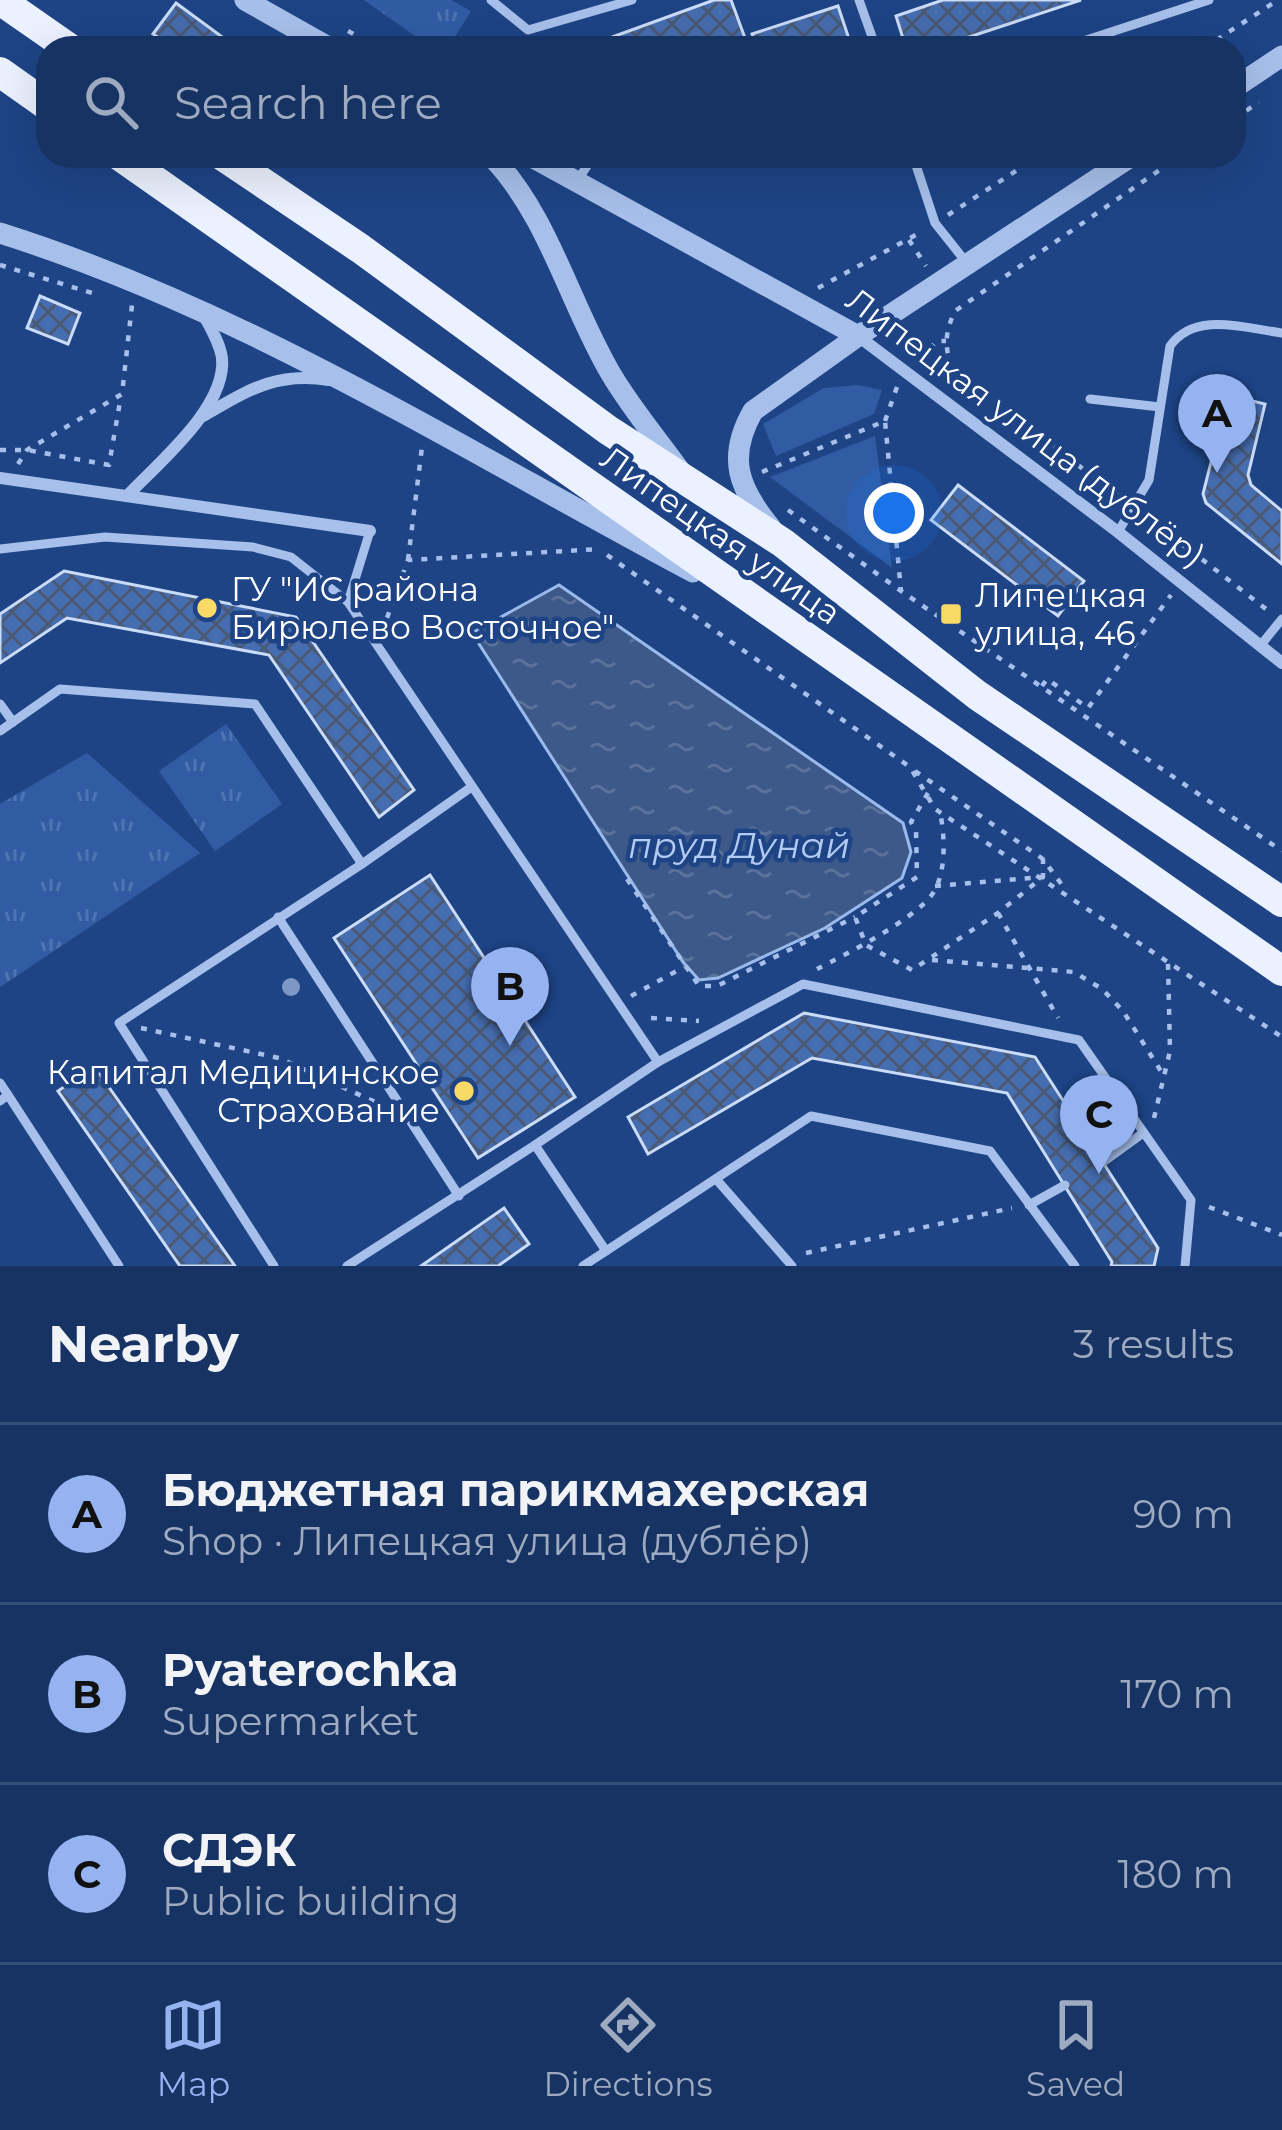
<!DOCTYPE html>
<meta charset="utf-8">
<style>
body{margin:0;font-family:Montserrat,sans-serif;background:#1f3b6a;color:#f1f3f6}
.you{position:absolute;left:894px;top:513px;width:42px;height:42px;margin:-30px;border:9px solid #fff;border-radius:50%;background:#1a73e8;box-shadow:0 0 0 18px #1a73e833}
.badge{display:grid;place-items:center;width:78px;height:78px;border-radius:50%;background:#95b2f1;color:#111;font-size:39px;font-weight:700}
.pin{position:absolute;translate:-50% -99px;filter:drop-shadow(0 3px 6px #0008)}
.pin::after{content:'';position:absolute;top:63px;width:42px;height:36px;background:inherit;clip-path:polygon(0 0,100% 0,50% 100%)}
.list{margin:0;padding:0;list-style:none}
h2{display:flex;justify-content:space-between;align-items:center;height:156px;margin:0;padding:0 48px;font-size:51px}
h2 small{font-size:39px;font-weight:400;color:#9eaabf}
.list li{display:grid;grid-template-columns:78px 1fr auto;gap:36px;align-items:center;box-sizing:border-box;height:180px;padding:0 48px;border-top:3px solid #354e78}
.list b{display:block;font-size:45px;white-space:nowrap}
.list p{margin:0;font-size:39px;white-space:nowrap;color:#9eaabf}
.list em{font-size:39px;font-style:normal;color:#9eaabf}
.icon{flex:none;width:66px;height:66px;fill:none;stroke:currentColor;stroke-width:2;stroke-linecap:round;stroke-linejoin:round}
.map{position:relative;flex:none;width:1282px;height:1266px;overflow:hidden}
.search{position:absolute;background:#163364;box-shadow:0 12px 48px #0002;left:36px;right:36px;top:36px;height:132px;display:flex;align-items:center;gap:30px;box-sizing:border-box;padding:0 42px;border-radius:36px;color:#9eaabf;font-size:45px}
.sheet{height:696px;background:#163364}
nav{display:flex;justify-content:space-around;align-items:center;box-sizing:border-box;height:168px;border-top:3px solid #354e78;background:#163364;font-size:33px;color:#9eaabf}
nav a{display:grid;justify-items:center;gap:6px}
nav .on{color:#95b2f1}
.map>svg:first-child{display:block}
</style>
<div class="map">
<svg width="1282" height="1266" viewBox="0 0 1282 1266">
<defs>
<pattern id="park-tufts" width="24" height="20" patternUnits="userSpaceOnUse" patternTransform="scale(3)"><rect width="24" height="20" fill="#315ca4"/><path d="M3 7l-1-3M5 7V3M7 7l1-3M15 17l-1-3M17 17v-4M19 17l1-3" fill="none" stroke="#5074b2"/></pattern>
<pattern id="water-ripples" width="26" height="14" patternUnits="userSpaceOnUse" patternTransform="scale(3)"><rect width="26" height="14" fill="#3d598a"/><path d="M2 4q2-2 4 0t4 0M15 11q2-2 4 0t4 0" fill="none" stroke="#5a729c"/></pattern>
<pattern id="building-cross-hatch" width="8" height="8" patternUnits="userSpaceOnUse" patternTransform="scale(3)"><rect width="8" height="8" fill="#466daf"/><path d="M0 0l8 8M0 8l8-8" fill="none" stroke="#4a5974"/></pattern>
</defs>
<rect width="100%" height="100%" fill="#1e4486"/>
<g fill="#315ca4">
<path d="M857 385 882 390 874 414 776 456 763 424 824 388Z"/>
<path d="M875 436 892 568 770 477Z"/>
</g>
<g fill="url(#park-tufts)">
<path d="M364 0H451L471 11 448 48H432Z"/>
<path d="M226 724 282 804 215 851 159 771Z"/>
<path d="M87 753 200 853 0 987V804Z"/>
</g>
<path fill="url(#water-ripples)" stroke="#9abaec" stroke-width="3" d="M559 585 903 823 911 852 902 878 825 928 718 978 699 980 683 962 472 633Z"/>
<g fill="url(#building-cross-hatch)" stroke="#cbdcf8" stroke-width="3">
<path d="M714 0H731L745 38 717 48H582Z"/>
<path d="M943 0H1081L936 48H906L896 16Z"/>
<path d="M176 3 229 42 224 48H174L153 34Z"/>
<path d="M838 6 852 48H757L752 34Z"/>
<path d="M40 296 80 313 68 344 27 328Z"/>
<path d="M1228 395 1265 404 1248 475 1251 485 1282 511V564L1206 503 1203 494Z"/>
<path d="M958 485 1084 581 1058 616 931 520Z"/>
<path d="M64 571 296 617 414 790 379 817 269 655 67 618 0 663V614Z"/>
<path d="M430 875 575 1097 478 1158 334 938Z"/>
<path d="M804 1013 1035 1057 1158 1248 1154 1266H1111L1112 1262 1007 1093 812 1058 648 1154 628 1117Z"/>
<path d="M94 1066 235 1266H180L58 1091Z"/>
<path d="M504 1208 529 1244 498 1266H421Z"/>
</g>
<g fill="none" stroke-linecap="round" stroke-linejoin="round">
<g stroke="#a7c0eb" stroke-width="4.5" stroke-dasharray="6 9" stroke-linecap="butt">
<path d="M348 31 379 48"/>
<path d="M1204 48 1278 0"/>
<path d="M1234 119 1259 102"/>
<path d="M948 215 1039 156"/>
<path d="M909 240 926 266"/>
<path d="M0 265 92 293"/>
<path d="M818 288 923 231"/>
<path d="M920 360 937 341H946"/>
<path d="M885 421 897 387"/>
<path d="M0 450H27L109 465 121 396"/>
<path d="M18 464 27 450 122 394 132 305"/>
<path d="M762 472 885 421 901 591"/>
<path d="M1118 496 952 368C944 346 945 332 955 311L1180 156"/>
<path d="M788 510 901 591 1282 851"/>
<path d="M1146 517 1199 557"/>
<path d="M607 555 910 767 935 809 1282 1037"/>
<path d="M408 560 422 447"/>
<path d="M1192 566 1199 557 1266 609"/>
<path d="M387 618 408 560 600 549"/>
<path d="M1042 686 1047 679 1088 708 1171 595"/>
<path d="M915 771 1043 859 1065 889"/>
<path d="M928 793 911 822 916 831 917 877 855 917 866 945 912 970 998 913 1043 877V859"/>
<path d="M627 879 699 986H717L855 917"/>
<path d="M935 886 1043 877"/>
<path d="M998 913 1058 1018"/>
<path d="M932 960 1074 972 1102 989 1123 1011 1164 1076"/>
<path d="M817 969C847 954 911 921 931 896 947 875 945 836 940 812"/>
<path d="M631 996 684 967"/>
<path d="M651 1018 699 1021"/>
<path d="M141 1028 279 1058 375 1102"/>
<path d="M1154 1118 1170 1051 1168 963"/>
<path d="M1209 1207 1282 1235"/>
<path d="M806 1253 1012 1208"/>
</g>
<g stroke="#a7c0eb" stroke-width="9">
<path d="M491 0 528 30 632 0"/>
<path d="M859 0 876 48"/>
<path d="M1062 48 1209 0"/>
<path d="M913 156 935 223 966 262"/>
<path d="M577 181 589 163 610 156"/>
<path d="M1090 399 1160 407"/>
<path d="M370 531 348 602 658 1062 803 984 1079 1040 1191 1200 1185 1266"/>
<path d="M1118 532 1149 480 1170 346C1195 311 1244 328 1282 333"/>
<path d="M0 549 105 537 253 547 291 557 348 602"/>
<path d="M1260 646 1282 619"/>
<path d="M0 704 13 722"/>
<path d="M0 731 60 689 255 704 362 864 470 788"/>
<path d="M278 917 459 1196"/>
<path d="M0 1083 8 1095 0 1101"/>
<path d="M8 1095 119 1266"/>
<path d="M1103 1162 1143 1133"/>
<path d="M716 1179 792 1266"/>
<path d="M1029 1205 1065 1185"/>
<path d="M606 1251 811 1116 990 1151 1075 1266"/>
<path d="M274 1266 119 1023 362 864"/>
<path d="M347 1266 535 1145"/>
<path d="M583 1266 606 1251 535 1145 658 1062"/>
</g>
<g stroke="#a7c0eb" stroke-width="12">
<path d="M858 336 1118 532 1282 663"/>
<path d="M203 416C247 391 276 371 329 380"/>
<path d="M0 478 370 531"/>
<path d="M127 496C158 463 227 407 222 358 220 343 210 327 203 314"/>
</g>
<g stroke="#a7c0eb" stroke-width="21">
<path d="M245 0 330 48"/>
<path d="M1234 88 1282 56"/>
<path d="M491 156C549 216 569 303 611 374 631 408 658 440 681 472"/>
<path d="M530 156 858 336"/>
<path d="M0 233C247 311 465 451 693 572"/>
<path d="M771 528C739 489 726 458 753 411L858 336 1132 156"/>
</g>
<g stroke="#ebf1fe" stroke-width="30">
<path d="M0 0 69 48"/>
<path d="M0 72 48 106"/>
<path d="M120 156 1282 971"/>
<path d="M223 156 361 249 608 430 783 543 977 695 1282 902"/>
</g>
</g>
<circle fill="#7d98c5" cx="291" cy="987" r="9"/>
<g fill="#f9da66" stroke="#1e4486" stroke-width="4.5">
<circle cx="207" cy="608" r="12"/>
<rect x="939" y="602" width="24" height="24" rx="6"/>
<circle cx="464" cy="1091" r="12"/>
</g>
<g text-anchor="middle" stroke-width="9" stroke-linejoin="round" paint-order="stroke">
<g font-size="33" fill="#fff" stroke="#1e4486">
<text transform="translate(1026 427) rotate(37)" y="12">Липецкая улица (дублёр)</text>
<text transform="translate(721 535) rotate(35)" y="12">Липецкая улица</text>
</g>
<g font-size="33" fill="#fff" stroke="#1e4486" text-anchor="start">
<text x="231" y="601">ГУ "ИС района<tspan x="231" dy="38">Бирюлево Восточное"</tspan></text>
<text x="975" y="607">Липецкая<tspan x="975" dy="38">улица, 46</tspan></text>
<text x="440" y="1084" text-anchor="end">Капитал Медицинское<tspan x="440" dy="38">Страхование</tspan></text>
</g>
<g font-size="36" font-style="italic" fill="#b2cbf2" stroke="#1e4486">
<text x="739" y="858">пруд Дунай</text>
</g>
</g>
</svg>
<div class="you"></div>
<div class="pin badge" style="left:1217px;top:473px">A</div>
<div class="pin badge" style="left:510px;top:1046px">B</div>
<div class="pin badge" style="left:1099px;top:1174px">C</div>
<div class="search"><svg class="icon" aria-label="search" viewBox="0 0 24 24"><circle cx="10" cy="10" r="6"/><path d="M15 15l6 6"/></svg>Search here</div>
</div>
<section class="sheet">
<h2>Nearby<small>3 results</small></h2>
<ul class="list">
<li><span class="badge">A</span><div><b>Бюджетная парикмахерская</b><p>Shop · Липецкая улица (дублёр)</p></div><em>90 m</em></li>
<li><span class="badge">B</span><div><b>Pyaterochka</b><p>Supermarket</p></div><em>170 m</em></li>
<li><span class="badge">C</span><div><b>СДЭК</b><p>Public building</p></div><em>180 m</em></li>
</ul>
</section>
<nav>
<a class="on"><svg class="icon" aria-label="map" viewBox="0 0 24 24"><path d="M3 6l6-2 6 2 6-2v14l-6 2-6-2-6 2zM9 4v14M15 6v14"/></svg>Map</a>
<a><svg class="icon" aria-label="directions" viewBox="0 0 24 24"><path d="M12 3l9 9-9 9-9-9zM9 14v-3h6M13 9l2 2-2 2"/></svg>Directions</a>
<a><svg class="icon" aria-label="saved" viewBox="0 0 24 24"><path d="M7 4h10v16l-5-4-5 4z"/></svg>Saved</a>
</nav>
